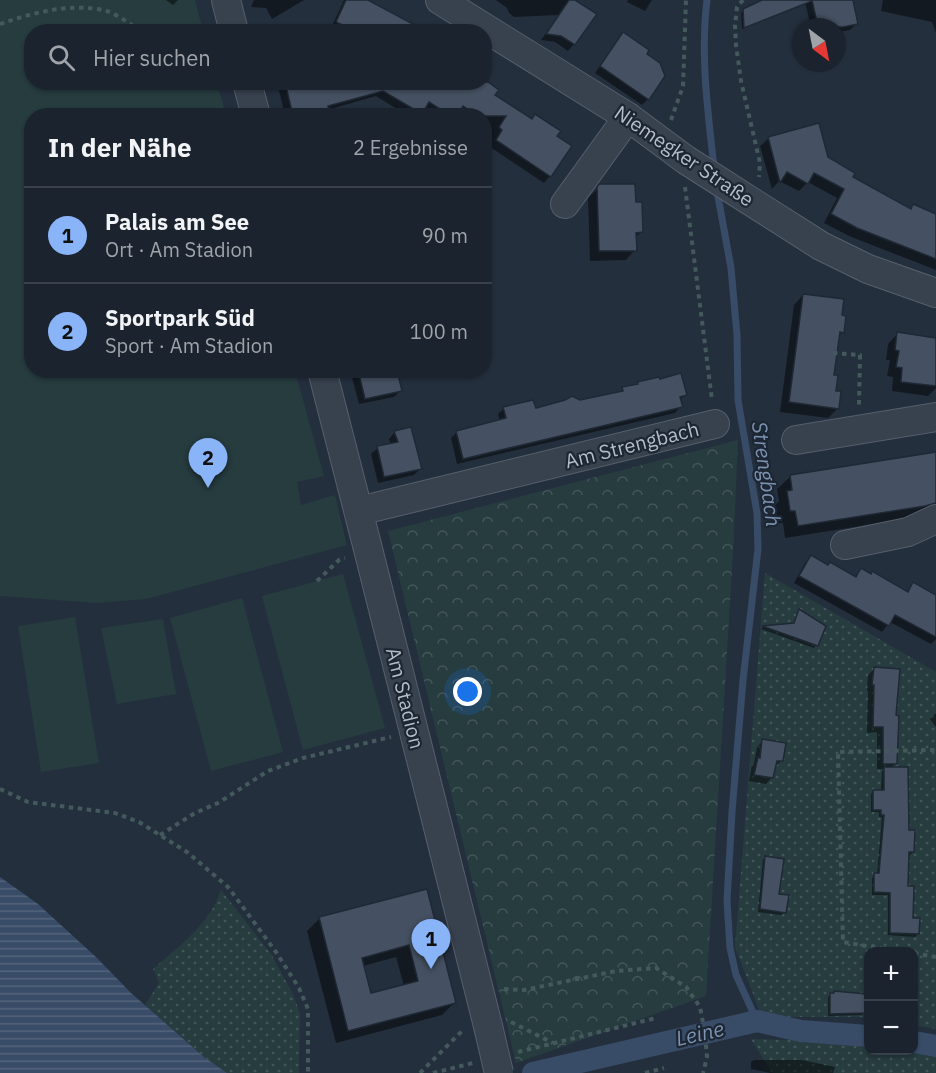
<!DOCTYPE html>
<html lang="de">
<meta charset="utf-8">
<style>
body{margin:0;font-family:"IBM Plex Sans",sans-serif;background:#242b36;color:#f1f3f6}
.controls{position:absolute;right:18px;bottom:18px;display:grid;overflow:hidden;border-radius:12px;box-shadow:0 2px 4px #0004}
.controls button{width:54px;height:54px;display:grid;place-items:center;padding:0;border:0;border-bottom:2px solid #39404a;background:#1b232e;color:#f1f3f6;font:30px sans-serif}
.compass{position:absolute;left:792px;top:18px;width:54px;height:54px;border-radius:50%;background:#1b232e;box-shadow:0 2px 4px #0004;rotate:148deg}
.you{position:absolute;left:468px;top:692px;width:21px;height:21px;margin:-15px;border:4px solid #fff;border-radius:50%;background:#1a73e8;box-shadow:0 0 0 9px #1a73e833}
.badge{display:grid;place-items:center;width:39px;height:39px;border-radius:50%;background:#8ab4f8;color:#111;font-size:20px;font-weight:700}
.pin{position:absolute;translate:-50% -50px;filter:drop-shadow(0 2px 3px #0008)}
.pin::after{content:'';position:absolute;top:32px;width:21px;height:18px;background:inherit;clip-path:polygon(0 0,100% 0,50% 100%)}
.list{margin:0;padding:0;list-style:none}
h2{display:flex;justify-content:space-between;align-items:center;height:78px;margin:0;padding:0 24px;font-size:26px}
h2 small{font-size:20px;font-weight:400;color:#a0a4aa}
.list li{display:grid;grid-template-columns:39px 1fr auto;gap:18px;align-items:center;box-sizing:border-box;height:96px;padding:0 24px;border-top:2px solid #39404a}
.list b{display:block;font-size:22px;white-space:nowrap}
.list p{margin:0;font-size:20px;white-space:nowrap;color:#a0a4aa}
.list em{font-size:20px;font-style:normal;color:#a0a4aa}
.icon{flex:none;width:33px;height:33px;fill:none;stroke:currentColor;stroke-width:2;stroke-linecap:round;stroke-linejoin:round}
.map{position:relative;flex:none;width:936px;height:1073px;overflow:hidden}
.search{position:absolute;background:#1b232e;box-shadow:0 2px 4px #0004;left:24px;top:24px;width:468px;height:66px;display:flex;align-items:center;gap:15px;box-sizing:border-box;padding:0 21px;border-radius:24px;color:#a0a4aa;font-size:22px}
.panel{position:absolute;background:#1b232e;box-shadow:0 2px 4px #0004;left:24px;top:108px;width:468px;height:270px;border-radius:24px}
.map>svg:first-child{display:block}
</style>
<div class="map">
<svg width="936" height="1073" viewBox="0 0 936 1073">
<defs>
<pattern id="grass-dots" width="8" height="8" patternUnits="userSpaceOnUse" patternTransform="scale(1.5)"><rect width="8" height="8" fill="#263c3f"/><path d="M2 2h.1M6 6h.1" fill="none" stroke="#435659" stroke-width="1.8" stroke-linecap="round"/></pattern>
<pattern id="forest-crowns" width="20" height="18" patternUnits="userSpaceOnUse" patternTransform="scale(1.5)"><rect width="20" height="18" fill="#263c3f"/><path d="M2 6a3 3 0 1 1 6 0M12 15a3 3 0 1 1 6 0" fill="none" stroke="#435659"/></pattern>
<pattern id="water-rules" width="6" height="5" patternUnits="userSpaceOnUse" patternTransform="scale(1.5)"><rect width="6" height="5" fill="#394c67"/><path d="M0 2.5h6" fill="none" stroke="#53647b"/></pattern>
</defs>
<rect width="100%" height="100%" fill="#242f3e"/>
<g fill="url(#grass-dots)">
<path d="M765 573 936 672V1029L914 1025V952H868V1018L860 1017H762L735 947Z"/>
<path d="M221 890 271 954 292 992 300 1013 299 1073H227L204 1057 145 1005 159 983 153 969C179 946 210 924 221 890Z"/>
<path d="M751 1039 851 1042 868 1044V1050H911L936 1054V1073H772Z"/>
</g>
<path fill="url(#forest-crowns)" d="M738 440 733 553 706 996 516 1063 388 531Z"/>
<g fill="#263c3f">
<path d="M0 0H195L203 31 32 32V82L217 83 226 115 32 116V370L295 371 324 476 297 482 301 505 335 495 347 545 146 599 97 603 0 596Z"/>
<path d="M343 574 385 728 303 750 262 596Z"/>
<path d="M242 598 283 752 211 771 170 618Z"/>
<path d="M75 617 99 763 41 772 18 626Z"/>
<path d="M163 619 176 694 117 704 101 628Z"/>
</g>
<path fill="url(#water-rules)" d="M0 877 38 904 97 958 131 993 204 1057 227 1073H0Z"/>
<g fill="#0007" fill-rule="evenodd">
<path d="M166 0H178L173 5Z"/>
<path d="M254 0H304L272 19 266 8 251 7Z"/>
<path d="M344 0H363L419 29 424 27 429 32H338L331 28Z"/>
<path d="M496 0H573L574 44 568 51 555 42 541 40 559 15 514 17 509 13 507 8Z"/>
<path d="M628 0H652L645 11 627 2Z"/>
<path d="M765 0H803V3L800 6 742 29 741 13 744 10Z"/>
<path d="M807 0H852L856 24 850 30 837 32V27H811L805 2Z"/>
<path d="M883 0H936V33L932 22 881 11Z"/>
<path d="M617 41 645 54 648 99 642 105 595 73Z"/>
<path d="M277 82H484L497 90 493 96 555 137 550 176 544 183 484 143V116H435L423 108 418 116H408L376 96 327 110 329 116H285Z"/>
<path d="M769 138 827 158 851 178 909 210 913 206 936 215V270L849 236 824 223 837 198 808 182 799 191 779 181 772 189 760 146Z"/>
<path d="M600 186 641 232 635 238V250L626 260 590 261 588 198Z"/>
<path d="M803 295 840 317 842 332 838 336 833 376 838 408 828 418 780 412 794 305Z"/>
<path d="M897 334 936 339V388L928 396 892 391 893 377 887 376 890 360H886L888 344Z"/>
<path d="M350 370H396L401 390 394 397 359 404Z"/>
<path d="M638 383 685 395 680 400 681 406 675 413 457 464 451 438 457 432 500 422 498 414 504 408 534 410 580 402 619 393 623 389 636 386Z"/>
<path d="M395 432 421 468 414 475 378 483 371 454 378 448 391 445 389 439Z"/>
<path d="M936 454V512L911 518 785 538 783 523H778L775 506 779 501 777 489 790 477Z"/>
<path d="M811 557 854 578 861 570 906 593 913 584 936 597V639L931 644 890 622 882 632 794 583 805 563Z"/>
<path d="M799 611 816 645 814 648 761 629 763 627 793 624 797 614Z"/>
<path d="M874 669 894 717 896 763 890 769 913 852 910 855H908L907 887 912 919 918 934 915 937 888 935V895H872V878L875 875H877L882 817H879V812H871V794L874 791 881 792 882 772 884 769H877V732L867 733 868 691H867L868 675Z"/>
<path d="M936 713V727L930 719Z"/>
<path d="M763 741 781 761 774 768 772 777 766 784 749 781 752 765 754 763 757 747Z"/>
<path d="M765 857 777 895 785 912 782 915 758 912 763 860Z"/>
<path d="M426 891 455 1002 442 1015 336 1043 307 931 320 918ZM396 957 404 986 370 994 363 966Z"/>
<path d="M831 994 864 1013 862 1015 828 1016V997Z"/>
<path d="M754 1060H802L835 1067 833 1073H770L751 1069V1062Z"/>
</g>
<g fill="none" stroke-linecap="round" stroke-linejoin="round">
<g stroke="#394c67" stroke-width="7">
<path d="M707 0C700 56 708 112 714 168"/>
<path d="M717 191 731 268 737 335 738 400 757 513 758 549 743 680 732 812 727 901 730 948 736 975 757 1021"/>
</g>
<g stroke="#394c67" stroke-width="22">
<path d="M914 1042 936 1046"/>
<path d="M533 1073 757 1021 801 1031 868 1036"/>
</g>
</g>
<g fill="#455162" stroke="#1f2835" stroke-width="1.5" fill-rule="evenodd">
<path d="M346 0H368L428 32H357L336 22Z"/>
<path d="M569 0H575L597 14 575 45 561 36 546 34Z"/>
<path d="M762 0H811L812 1 744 28 743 9Z"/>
<path d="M812 0H853L858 24 843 27H818Z"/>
<path d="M623 32 649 50 647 54 660 63 665 76 649 100 600 66Z"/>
<path d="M285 82H488L499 90 495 95 532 119 535 114 561 131 557 136 572 146 551 177 496 140 502 130 499 127 506 116H478L463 106 457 116H451L429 102 422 114 383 91 328 106 330 116H293Z"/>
<path d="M819 123 828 157 855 173 853 177 911 209 913 204 936 214V259L857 228 831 214 844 189 814 173 808 184 787 172 780 183 768 137Z"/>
<path d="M599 184H635L636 202H642L643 232 636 233 637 251H599L597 187Z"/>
<path d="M803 294 844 299 842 315 846 316 844 333 840 332 834 375H838L836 391H841L839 409 789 402Z"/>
<path d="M897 332 936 338V386L901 382 902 368 896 367 899 351 895 350Z"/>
<path d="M358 370H397L402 391 365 399Z"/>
<path d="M681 373 687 395 680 397 683 407 463 459 456 431 506 418 503 407 533 400 536 408 565 400 572 396 580 400 623 391 622 387 638 384 637 382 659 377 660 379Z"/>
<path d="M411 427 422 469 384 477 377 446 398 442 394 431Z"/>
<path d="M936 452V503L925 506 798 526 795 511H790L787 491 792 490 790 475Z"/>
<path d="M811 555 828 565 830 562 856 577 861 568 871 574 872 571 908 592 913 582 936 595V637L895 615 889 626 799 576Z"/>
<path d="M799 609 826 626 818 646 762 626 794 623Z"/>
<path d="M874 667 900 669 896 715 899 716 897 764H883V727H873L874 685H872Z"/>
<path d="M762 739 786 743 783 761H777L773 778 754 775 758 757 760 758Z"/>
<path d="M884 767H908L909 830H915L914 852H909L908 886H914L913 918H920L919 934 890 933V893L874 892V873H879L884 815H881V810H873V790H884Z"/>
<path d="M765 856 784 859 779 894 789 895 786 913 760 909Z"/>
<path d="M427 889 456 1003 348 1031 319 917ZM409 945 418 981 371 993 362 958Z"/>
<path d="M834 991 867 994 866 1013 830 1014V993H834Z"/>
</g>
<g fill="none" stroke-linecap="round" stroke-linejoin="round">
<defs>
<g id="minor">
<path d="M226 0 234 32"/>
<path d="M440 0 628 117 686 160 821 246 868 269 936 293"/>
<path d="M247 82 256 116"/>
<path d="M565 204 628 117"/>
<path d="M322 370 368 549 488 1026"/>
<path d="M796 440 936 417"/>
<path d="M359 511 715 424"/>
<path d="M845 545 908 532 936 519"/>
</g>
</defs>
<use href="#minor" stroke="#565f6c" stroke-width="30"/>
<g stroke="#44595c" stroke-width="4" stroke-dasharray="4.5 4.5" stroke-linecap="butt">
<path d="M743 0 737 7 735 26 736 45 741 81 760 163 759 177"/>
<path d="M0 24C32 13 69 3 103 10 113 12 124 20 132 25"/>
<path d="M671 120 683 86 686 0"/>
<path d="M685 187 712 400"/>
<path d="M833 353 860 355 859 405"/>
<path d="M317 581 339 560 345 558"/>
<path d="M0 789 28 802 115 813 139 822 187 852 228 887 276 952 299 988 308 1009V1073"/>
<path d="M160 835 195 813 218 803 268 771 303 758 391 737"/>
<path d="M902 952 843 942 838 752 936 750"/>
<path d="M914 953 936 957"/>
<path d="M504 989 524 990 616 971 656 968 686 987 700 1007 705 1033 707 1057 703 1073"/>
<path d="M511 1022 553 1043"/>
<path d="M518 1052 656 1018"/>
<path d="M420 1073 464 1029"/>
<path d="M433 1073 473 1063"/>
<path d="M645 1073 664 1068"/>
</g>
<use href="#minor" stroke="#38414e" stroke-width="28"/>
<defs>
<path id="minor-bridge" d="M488 1026 499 1073"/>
</defs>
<use href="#minor-bridge" stroke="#565f6c" stroke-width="30" stroke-linecap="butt"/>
<use href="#minor-bridge" stroke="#38414e" stroke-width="28"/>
</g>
<g text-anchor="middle" stroke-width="4.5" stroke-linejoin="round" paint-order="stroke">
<g font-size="20" fill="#b4bcc9" stroke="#1d2633">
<text transform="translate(684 156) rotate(34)" y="7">Niemegker Straße</text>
<text transform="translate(632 445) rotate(-14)" y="7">Am Strengbach</text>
<text transform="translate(405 698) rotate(76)" y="7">Am Stadion</text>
</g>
<g font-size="21" font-style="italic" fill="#7c92b1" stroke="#1d2633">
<text transform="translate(766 474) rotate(82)" y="7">Strengbach</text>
<text transform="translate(700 1034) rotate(-13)" y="7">Leine</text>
</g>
</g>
</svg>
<div class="controls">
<button>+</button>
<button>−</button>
</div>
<svg class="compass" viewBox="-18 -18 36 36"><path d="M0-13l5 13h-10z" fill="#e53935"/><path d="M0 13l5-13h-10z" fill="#a0a4aa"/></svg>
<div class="you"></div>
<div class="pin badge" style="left:431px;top:969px">1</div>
<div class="pin badge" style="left:208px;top:488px">2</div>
<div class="search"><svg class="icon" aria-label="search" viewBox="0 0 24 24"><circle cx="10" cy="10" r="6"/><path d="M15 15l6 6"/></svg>Hier suchen</div>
<section class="panel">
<h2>In der Nähe<small>2 Ergebnisse</small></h2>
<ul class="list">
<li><span class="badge">1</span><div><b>Palais am See</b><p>Ort · Am Stadion</p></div><em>90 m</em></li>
<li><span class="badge">2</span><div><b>Sportpark Süd</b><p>Sport · Am Stadion</p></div><em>100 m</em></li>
</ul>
</section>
</div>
